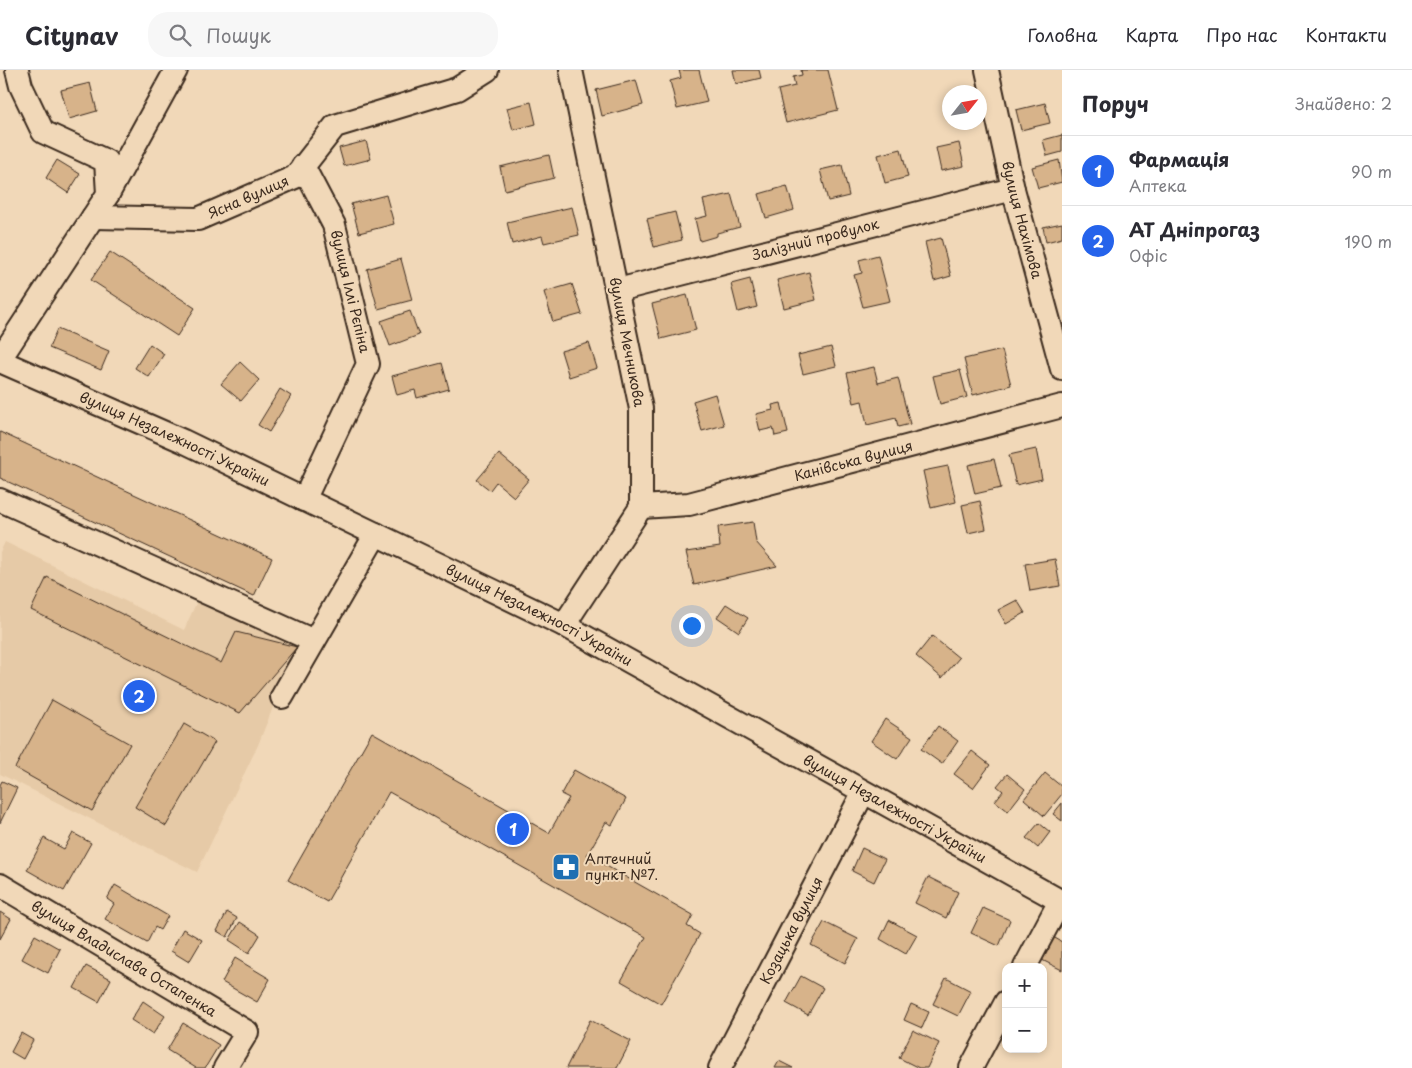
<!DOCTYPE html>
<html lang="uk">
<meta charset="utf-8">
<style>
body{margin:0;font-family:"Playpen Sans",sans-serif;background:#f7f7f7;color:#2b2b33}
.controls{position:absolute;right:15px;bottom:15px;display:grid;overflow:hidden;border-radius:10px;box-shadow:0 2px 8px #0003}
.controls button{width:45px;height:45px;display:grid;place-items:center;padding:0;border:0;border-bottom:1px solid #e1e1e2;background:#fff;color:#2b2b33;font:25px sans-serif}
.compass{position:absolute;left:942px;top:15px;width:45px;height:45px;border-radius:50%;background:#fff;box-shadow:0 2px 8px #0003;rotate:59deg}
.you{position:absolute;left:691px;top:555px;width:18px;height:18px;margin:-12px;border:4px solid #fff;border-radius:50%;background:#1a73e8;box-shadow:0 0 0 8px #1a73e833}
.badge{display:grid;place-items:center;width:32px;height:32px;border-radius:50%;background:#2563eb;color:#fff;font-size:16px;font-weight:700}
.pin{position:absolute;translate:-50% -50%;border:2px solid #fff;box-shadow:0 1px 5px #0006}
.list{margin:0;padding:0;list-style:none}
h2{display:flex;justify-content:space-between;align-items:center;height:65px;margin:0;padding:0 20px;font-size:21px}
h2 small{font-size:16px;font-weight:400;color:#7c7c81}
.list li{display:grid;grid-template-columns:32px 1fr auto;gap:15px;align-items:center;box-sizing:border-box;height:70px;padding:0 20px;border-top:1px solid #e1e1e2}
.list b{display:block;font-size:19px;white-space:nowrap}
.list p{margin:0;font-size:16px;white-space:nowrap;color:#7c7c81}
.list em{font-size:16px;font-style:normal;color:#7c7c81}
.icon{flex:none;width:28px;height:28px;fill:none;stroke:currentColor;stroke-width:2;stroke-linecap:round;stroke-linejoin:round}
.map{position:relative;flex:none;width:1062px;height:998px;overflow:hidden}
header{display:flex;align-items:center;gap:30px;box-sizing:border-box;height:70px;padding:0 25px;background:#fff;border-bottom:1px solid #e1e1e2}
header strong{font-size:24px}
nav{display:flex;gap:28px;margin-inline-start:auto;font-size:18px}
.search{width:350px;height:45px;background:#f7f7f7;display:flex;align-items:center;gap:12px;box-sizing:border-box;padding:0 18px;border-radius:20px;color:#7c7c81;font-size:19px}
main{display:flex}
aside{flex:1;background:#fff}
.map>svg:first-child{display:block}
</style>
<header>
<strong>Citynav</strong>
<div class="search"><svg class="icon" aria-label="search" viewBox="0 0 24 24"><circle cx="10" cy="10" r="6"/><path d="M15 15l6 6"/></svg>Пошук</div>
<nav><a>Головна</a><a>Карта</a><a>Про нас</a><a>Контакти</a></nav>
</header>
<main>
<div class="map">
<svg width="1062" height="998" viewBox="0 0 1062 998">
<rect width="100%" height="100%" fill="#f1d8b8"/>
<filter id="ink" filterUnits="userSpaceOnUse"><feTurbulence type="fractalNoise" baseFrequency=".02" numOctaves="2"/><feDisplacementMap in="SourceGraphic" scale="10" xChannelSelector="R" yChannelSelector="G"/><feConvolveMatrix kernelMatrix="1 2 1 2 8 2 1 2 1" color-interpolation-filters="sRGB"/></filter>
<g filter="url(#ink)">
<path fill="#e6caa7" d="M5 472 184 560 198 529 297 577 258 675 197 802 0 704V482Z"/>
<g fill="#d7b38a" stroke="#3b2a1e">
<path d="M679 0H699L707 32 677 39 670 11 681 8Z"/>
<path d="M733 0H759L761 8 736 14Z"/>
<path d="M801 0H828L838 40 786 53 778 20 795 16 793 7 802 5Z"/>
<path d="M636 10 643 35 602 46 596 20Z"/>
<path d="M90 13 97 41 69 49 61 20Z"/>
<path d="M531 32 536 54 513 60 507 38Z"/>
<path d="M1045 33 1050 53 1021 60 1016 40Z"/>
<path d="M1062 65V82L1047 86 1043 70Z"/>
<path d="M366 71 371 89 344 96 339 78Z"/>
<path d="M959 73 964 96 941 101 936 78Z"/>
<path d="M901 79 908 107 885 113 878 85Z"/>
<path d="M549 85 554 108 505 120 500 97Z"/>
<path d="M57 90 80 104 68 123 46 108Z"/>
<path d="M1059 90 1062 112 1038 118 1032 97Z"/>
<path d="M842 95 849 126 828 131 820 100Z"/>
<path d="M787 116 794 140 766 148 759 124Z"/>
<path d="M731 124 740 157 717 163V166L700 171 695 149 707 146 703 130Z"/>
<path d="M386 125 394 154 359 163 351 134Z"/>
<path d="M572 137 579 165 544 173 542 166 512 174 507 152Z"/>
<path d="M675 142 682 170 654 177 647 149Z"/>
<path d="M1062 153V168L1046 172 1043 157Z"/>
<path d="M941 168 951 206 934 211 925 172Z"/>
<path d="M110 182 195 238 177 266 91 210Z"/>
<path d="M878 185 890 231 863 237 854 205 862 203 859 190Z"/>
<path d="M401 189 412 230 378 239 367 199Z"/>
<path d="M809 202 816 230 784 238 777 210Z"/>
<path d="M750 209 757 237 738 242 731 214Z"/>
<path d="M572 214 582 244 553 252 544 222Z"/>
<path d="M687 225 696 260 661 269 652 234Z"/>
<path d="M410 241 419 265 390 276 381 251Z"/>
<path d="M57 259 109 281 101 300 49 278Z"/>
<path d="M589 273 597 298 569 307 561 281Z"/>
<path d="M150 274 164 284 149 307 135 298Z"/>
<path d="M831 277 836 296 803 304 798 285Z"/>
<path d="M1002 280 1011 315 973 325 964 289Z"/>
<path d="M240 292 259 310 241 331 221 314Z"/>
<path d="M442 293 449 319 417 328 415 320 397 325 392 306Z"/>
<path d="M874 297 878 313 898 308 910 354 898 357 896 348 867 355 862 331 854 333 847 303Z"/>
<path d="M960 300 967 327 940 334 933 306Z"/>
<path d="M280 319 291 326 269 362 258 355Z"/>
<path d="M715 324 724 355 702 361 693 331Z"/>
<path d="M781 333 788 363 775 366 773 358 760 361 756 344 773 340 772 335Z"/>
<path d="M0 362 272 488 254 526 0 408Z"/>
<path d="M1036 379 1042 409 1016 415 1009 385Z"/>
<path d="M499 384 529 409 514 427 496 412 490 420 477 410Z"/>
<path d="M994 389 1001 418 975 424 968 395Z"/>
<path d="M948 396 956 432 931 438 923 401Z"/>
<path d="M980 431 986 459 968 463 962 435Z"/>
<path d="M753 452 756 472 777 496 694 515 686 482 720 477 718 457Z"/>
<path d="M1055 489 1060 516 1030 521 1025 494Z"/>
<path d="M47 507 221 593 236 562 297 577 240 643 31 540Z"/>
<path d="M1017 530 1025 543 1006 554 998 540Z"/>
<path d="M726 534 748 548 739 562 717 547Z"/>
<path d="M932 566 959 588 942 608 916 586Z"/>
<path d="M52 630 130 674 92 741 15 698Z"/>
<path d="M885 649 912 667 897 689 871 671Z"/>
<path d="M184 654 215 672 166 756 135 737Z"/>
<path d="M938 656 958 671 942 694 921 679Z"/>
<path d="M372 662 549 763 569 728 561 724 574 700 626 729 612 755 606 752 587 785 693 845 687 856 700 864 661 934 621 911 646 867 389 722 327 832 288 810Z"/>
<path d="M972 681 990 695 973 718 954 704Z"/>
<path d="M1045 703 1062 717V724L1044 746 1024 729Z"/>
<path d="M1007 704 1025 719 1008 741 995 731 1003 721 997 716Z"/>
<path d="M2 711 17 718 0 753V715Z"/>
<path d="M1062 733V751L1053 744Z"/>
<path d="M1039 753 1050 762 1038 778 1026 768Z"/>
<path d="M73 763 91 773 64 821 27 800 44 768 64 779Z"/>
<path d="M862 778 885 789 874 812 852 801Z"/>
<path d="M928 807 958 822 946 848 915 833Z"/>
<path d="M115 815 168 846 160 860 155 857 147 873 105 849 114 834 107 829Z"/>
<path d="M983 838 1010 850 999 876 971 863Z"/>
<path d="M0 842 11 849 0 869Z"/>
<path d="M227 842 237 848 227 867 217 861Z"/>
<path d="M889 850 917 865 906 884 880 869Z"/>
<path d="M240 852 260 865 249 883 229 870Z"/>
<path d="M824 852 858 869 845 893 811 875Z"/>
<path d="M183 859 202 870 189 892 171 881Z"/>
<path d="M35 865 60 879 48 903 22 889Z"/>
<path d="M1053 867 1062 872V900L1042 890Z"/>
<path d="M235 888 270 909 257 932 222 912Z"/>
<path d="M86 896 111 909 99 932 74 918Z"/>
<path d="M801 906 823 918 808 945 786 933Z"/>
<path d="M946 908 971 921 958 946 933 934Z"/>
<path d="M143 931 165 946 153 964 131 950Z"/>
<path d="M911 934 929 942 922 958 904 950Z"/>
<path d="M590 950 631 971 617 998H566Z"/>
<path d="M183 953 219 975 205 998H196L167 980Z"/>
<path d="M913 960 939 973 927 998H919L899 988Z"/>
<path d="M21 963 33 970 23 989 11 982Z"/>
<path d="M779 991 793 998H775Z"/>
</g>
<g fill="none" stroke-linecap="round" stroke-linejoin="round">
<defs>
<g id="minor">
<path id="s1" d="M987 0 1013 119 1062 299"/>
<path id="s2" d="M303 96 334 155 368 294 304 430"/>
<path d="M108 124 176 0"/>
<path id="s3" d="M93 147 198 149 295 107 335 56 457 19 487 0"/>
<path id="s4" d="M618 220 1013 119"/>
<path d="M0 289 108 124 106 91 43 62 21 16 17 0"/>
<path id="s5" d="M0 291 183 371 564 555 1062 832"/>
<path d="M0 430 314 571"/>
<path id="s6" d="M641 437 689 434 1062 336"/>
<path d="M564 555 641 437V339L571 0"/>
<path d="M282 627 376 464"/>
<path id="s7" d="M0 815 247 962 225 998"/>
<path d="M1025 897 1060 831"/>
<path id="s8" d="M720 998 863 723"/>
<path d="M971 998 1006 932"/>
</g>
</defs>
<use href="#minor" stroke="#3b2a1e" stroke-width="26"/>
<use href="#minor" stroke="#f1d8b8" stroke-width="22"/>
</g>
</g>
<defs>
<symbol id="pharmacy-square" viewBox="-11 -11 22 22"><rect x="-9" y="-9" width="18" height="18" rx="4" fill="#1f6fb2" stroke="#f1d8b8"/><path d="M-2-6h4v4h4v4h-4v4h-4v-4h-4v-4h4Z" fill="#fff"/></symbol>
</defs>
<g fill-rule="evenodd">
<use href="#pharmacy-square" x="550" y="781" width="32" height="32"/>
</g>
<g text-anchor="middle" stroke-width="4" stroke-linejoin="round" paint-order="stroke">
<g font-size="14" fill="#3b2a1e" stroke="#f1d8b8">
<text dy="5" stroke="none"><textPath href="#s3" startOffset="160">Ясна вулиця</textPath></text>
<text dy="5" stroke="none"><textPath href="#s1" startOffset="154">вулиця Нахімова</textPath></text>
<text dy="5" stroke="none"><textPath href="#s4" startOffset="204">Залізний провулок</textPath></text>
<text dy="5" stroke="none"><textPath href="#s2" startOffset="135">вулиця Іллі Рєпіна</textPath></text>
<text transform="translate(627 272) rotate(79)" y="5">вулиця Мечникова</text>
<text dy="5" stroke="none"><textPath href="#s5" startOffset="191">вулиця Незалежності України</textPath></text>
<text dy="5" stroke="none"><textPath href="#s6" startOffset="218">Канівська вулиця</textPath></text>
<text dy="5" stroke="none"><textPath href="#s5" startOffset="596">вулиця Незалежності України</textPath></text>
<text dy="5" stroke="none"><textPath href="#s5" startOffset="1001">вулиця Незалежності України</textPath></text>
<text dy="5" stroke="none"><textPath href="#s8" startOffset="155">Козацька вулиця</textPath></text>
<text dy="5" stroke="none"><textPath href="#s7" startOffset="144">вулиця Владислава Остапенка</textPath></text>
</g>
<g font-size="14" fill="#3b2a1e" stroke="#f1d8b8" text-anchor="start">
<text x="585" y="794">Аптечний<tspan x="585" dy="16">пункт №7.</tspan></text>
</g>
</g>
</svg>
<div class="controls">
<button>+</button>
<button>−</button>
</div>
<svg class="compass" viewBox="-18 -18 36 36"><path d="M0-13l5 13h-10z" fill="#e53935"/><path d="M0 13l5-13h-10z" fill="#7c7c81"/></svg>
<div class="you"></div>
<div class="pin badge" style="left:513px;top:759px">1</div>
<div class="pin badge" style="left:139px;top:626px">2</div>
</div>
<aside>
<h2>Поруч<small>Знайдено: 2</small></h2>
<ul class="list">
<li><span class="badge">1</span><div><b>Фармація</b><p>Аптека</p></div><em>90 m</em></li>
<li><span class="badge">2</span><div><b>АТ Дніпрогаз</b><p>Офіс</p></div><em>190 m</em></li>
</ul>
</aside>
</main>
